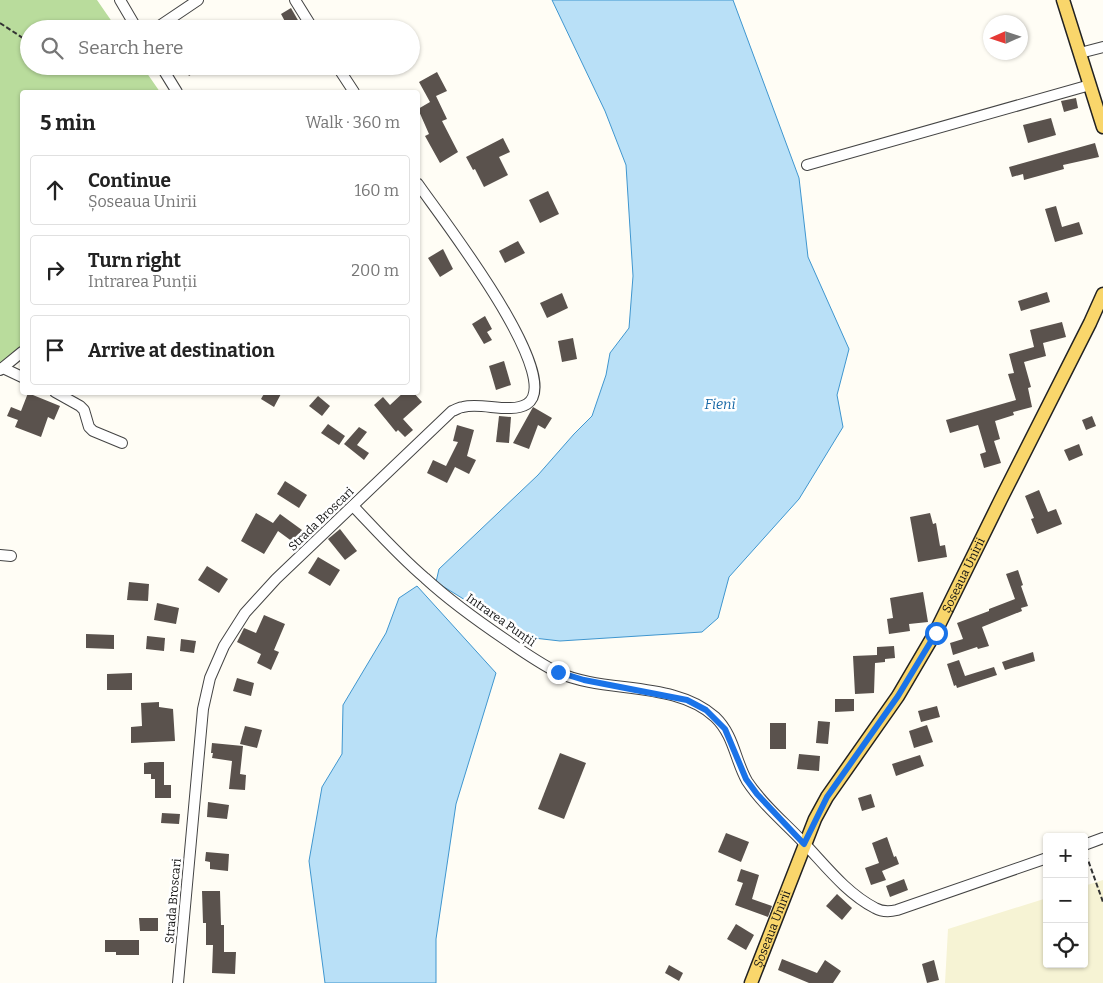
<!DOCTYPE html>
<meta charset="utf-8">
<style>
body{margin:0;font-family:Bitter,serif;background:#f6f6f6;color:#222}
.controls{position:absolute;right:15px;bottom:15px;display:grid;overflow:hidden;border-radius:5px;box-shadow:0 1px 4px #0004}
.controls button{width:45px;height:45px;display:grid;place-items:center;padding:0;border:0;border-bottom:1px solid #e0e0e0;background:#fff;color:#222;font:25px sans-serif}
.compass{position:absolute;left:983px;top:15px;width:45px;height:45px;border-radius:50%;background:#fff;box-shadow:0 1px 4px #0004;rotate:267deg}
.stop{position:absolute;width:15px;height:15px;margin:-11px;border:4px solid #1a73e8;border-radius:50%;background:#fff}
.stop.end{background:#1a73e8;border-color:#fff;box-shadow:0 1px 5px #0008}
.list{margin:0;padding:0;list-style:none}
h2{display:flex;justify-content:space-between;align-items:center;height:65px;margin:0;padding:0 20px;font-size:21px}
h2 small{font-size:16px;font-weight:400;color:#767676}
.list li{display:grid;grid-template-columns:32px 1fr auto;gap:15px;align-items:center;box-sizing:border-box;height:70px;margin:0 10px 10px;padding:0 10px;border:1px solid #e0e0e0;border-radius:5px}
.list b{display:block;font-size:19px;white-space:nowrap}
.list p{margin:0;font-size:16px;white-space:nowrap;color:#767676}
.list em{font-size:16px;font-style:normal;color:#767676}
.icon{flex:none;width:28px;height:28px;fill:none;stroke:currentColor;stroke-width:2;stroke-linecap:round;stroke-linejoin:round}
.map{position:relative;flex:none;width:1103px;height:983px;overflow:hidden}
.search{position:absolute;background:#fff;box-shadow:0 1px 4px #0004;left:20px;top:20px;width:400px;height:55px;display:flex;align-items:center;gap:12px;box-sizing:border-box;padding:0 18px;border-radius:28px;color:#767676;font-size:19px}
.panel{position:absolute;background:#fff;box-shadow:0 1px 4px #0004;left:20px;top:90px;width:400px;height:305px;border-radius:5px}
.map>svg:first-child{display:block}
</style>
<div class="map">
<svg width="1103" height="983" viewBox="0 0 1103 983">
<rect width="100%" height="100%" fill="#fffdf5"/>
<path fill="#f6f3d4" d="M1103 880V983H945L948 929 1047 898V964H1084V886Z"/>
<path fill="#b9dc9c" d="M0 0H97L117 29H29V66H142L160 92H22V347L0 365Z"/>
<g fill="#b9e0f7" stroke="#3f96cf">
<path d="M552 0H733L799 178 808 257 849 349 837 395 843 427 799 499 729 577 718 618 702 632 560 641 525 637 436 582 439 569 538 475 574 434 592 416 606 375 610 353 629 328 633 276 626 165 605 111Z"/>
<path d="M417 586 496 673 456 804 436 939V983H325L309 861 322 787 342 754 343 705 386 633 399 598Z"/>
</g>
<g fill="#5a524d">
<path d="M291 8 303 29H289L281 14Z"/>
<path d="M183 66H204L189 76Z"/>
<path d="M437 72 447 91 436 96 447 119 442 121 458 152 440 163 425 136 429 134 418 109 430 102 419 82Z"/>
<path d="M1076 98 1078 108 1064 112 1061 101Z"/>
<path d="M1051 118 1056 135 1028 143 1023 125Z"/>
<path d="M503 138 510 152 499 157 508 175 484 187 475 169 473 170 466 157Z"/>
<path d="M1095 143 1099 157 1063 165 1064 169 1024 180 1023 174 1012 177 1009 167Z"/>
<path d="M548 191 559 214 540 223 529 200Z"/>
<path d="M1056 206 1062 227 1079 222 1083 234 1055 242 1045 209Z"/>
<path d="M518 241 525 253 505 263 499 251Z"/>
<path d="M443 249 453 269 440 277 428 258Z"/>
<path d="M1047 292 1050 302 1021 311 1018 301Z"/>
<path d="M562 293 568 308 547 318 540 303Z"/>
<path d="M485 316 492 329 487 332 492 340 484 344 472 324Z"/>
<path d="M1062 322 1066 337 1043 343 1046 356 1024 362 1031 387 1028 388 1032 407 1013 412 1014 415 995 421 1000 439 994 441 1001 463 984 468 980 454 986 452 978 425 950 433 946 420 1016 400 1008 374 1014 373 1009 354 1034 347 1030 330Z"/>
<path d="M573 338 577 359 562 362 558 341Z"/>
<path d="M504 361 511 385 496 390 489 366Z"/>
<path d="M265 392H282L274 407 261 399Z"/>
<path d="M404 392H413L422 402 403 419 413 430 405 437 398 430 396 432 374 405 383 397 390 405Z"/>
<path d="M28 393 60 406 54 420 48 417 41 437 15 427 18 420 7 416 11 407 21 411Z"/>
<path d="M318 396 330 406 322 416 309 406Z"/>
<path d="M533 407 552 418 545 429 538 425 529 449 513 443Z"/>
<path d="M499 416 511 417 509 443 496 442Z"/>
<path d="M1092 416 1096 426 1086 430 1082 420Z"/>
<path d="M328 424 345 436 339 445 321 433Z"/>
<path d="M457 425 474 430 467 456 476 460 469 474 455 467 447 483 427 473 433 460 446 466 458 442 453 441Z"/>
<path d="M359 427 367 432 357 445 369 453 364 460 344 444Z"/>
<path d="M1079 444 1083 455 1069 461 1064 450Z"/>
<path d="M285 481 307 495 299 508 277 494Z"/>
<path d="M1039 490 1048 512 1056 509 1062 524 1037 534 1031 519 1034 518 1025 496Z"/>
<path d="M256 513 273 523 280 514 302 530 293 542 278 531 264 554 241 541Z"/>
<path d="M930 513 933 524 936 523 940 546 945 545 947 557 918 562 910 517Z"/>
<path d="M340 529 357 551 345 560 328 539Z"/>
<path d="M318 557 340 570 330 586 308 573Z"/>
<path d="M207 566 228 579 219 593 198 580Z"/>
<path d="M1018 570 1023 585 1021 586 1028 606 1021 608 1022 611 982 627 989 646 978 649 977 647 953 655 950 643 963 639 957 623 989 611V609L1015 599 1006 574Z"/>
<path d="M129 582 149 584 148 601 127 600Z"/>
<path d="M923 592 928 622 909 624 910 631 889 634 887 619 893 618 890 598Z"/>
<path d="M157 603 179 608 176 624 154 620Z"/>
<path d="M264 615 285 624 274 650 279 652 271 670 257 663 261 654 237 642 244 628 256 633Z"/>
<path d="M86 634 114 635V649L86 648Z"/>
<path d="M147 636 165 638 164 651 146 649Z"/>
<path d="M181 639 196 641 194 653 180 651Z"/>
<path d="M894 646 895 658 885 659V662L875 663 874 693 855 694 853 656 877 655V647Z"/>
<path d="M1033 652 1035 661 1005 670 1002 662Z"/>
<path d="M959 660 965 676 994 667 997 675 957 688 956 685 954 686 947 664Z"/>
<path d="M132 673V690H107V674Z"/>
<path d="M237 678 254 683 251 696 233 691Z"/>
<path d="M835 699H854V711L835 712Z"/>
<path d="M159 702V707L173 709 175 741 131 743V727L142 726 141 703Z"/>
<path d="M937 706 940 717 921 722 918 711Z"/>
<path d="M818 721 830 722 828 744 816 743Z"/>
<rect x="770" y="723" width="16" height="26"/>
<path d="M927 725 933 742 914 748 909 731Z"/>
<path d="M245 726 262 730 257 748 240 744Z"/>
<path d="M212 743 243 746 240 774 246 775 245 790 229 789 232 761 212 758 213 753H211Z"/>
<path d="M560 753 586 763 564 819 538 809Z"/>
<path d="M799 754 820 756 819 771 797 769Z"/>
<path d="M920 755 924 766 896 776 892 764Z"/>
<path d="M150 762H164V785H171V798H155V779H151V774H144V763Z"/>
<path d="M871 794 875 807 862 811 858 798Z"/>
<path d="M208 802 229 805 227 819 207 817Z"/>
<path d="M162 813 180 814 179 824 161 823Z"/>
<path d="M726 833 749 842 741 862 718 852Z"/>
<path d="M887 837 894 857 896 856 899 864 882 871 886 880 871 885 865 868 879 863 872 843Z"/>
<path d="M206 852 229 854 228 871 210 869V862L205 861Z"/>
<path d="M741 869 759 875 752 899 772 906 768 917 735 905 743 883 737 881Z"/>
<path d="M904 879 908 890 890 897 886 886Z"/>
<path d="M202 891H220L221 925H224V952H236L235 974 212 973 213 945H206V923H203Z"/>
<path d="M837 894 852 908 842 920 826 906Z"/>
<path d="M139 918H158V931H140Z"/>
<path d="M736 924 754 935 746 950 727 939Z"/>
<path d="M105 940H139V955H116V952H105Z"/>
<path d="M782 959 817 973 825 960 841 971 833 983H809L778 970Z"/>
<path d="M934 960 939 980 927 983 922 964Z"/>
<path d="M669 965 683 973 679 981 665 973Z"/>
</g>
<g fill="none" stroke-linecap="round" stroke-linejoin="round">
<defs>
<g id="minor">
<path d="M120 0 137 29"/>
<path d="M295 0 313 29"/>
<path d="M155 29 198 0"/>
<path d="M1080 53 1103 47"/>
<path d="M161 66 177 92"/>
<path d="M337 66 354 92"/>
<path d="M807 165 1090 85"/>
<path d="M3 368 22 377"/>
<path d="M0 370 22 352"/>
<path d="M55 392 80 406 84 410 89 427 93 431 122 443"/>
<path d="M353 506C376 530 399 556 425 578 450 601 478 621 506 640 522 651 539 663 557 672 604 694 675 680 715 717 734 735 735 760 747 781 762 804 784 822 803 842 825 865 846 893 875 908 882 912 889 912 897 910L1047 858"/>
<path d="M0 555 11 556"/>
<path d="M1084 845 1103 838"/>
<path d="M178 983 203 709 210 678 224 646 245 613 276 579 452 411C456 410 459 407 463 407 481 402 511 414 527 404 567 378 437 212 418 184"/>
</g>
<g id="major">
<path d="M1063 0 1103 127"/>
<path id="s1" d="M751 983 815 819 827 797 898 696 935 633 1001 499 1090 323 1103 294"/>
</g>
</defs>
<use href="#minor" stroke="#444" stroke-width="12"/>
<use href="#major" stroke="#222" stroke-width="15"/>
<g stroke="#333" stroke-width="2" stroke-dasharray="5 2.5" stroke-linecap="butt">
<path d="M0 23 29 42"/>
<path d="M1085 855 1088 860 1103 902"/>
</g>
<use href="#minor" stroke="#fff" stroke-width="10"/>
<use href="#major" stroke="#f9d66b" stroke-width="12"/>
</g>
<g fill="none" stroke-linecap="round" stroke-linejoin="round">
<path stroke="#1a73e8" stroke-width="6" d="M558 672 584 680 687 700 706 710 725 729 746 779 757 794 804 844 827 797 898 696 936 633"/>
</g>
<g text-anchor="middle" stroke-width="5" stroke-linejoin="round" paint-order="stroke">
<g font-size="12" fill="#111" stroke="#fff">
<text transform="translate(321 519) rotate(-44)" y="4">Strada Broscari</text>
<text dy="4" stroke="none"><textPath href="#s1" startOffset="462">Șoseaua Unirii</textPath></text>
<text transform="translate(501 620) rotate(35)" y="4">Intrarea Punții</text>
<text transform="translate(173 901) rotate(-85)" y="4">Strada Broscari</text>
<text dy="4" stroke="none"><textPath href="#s1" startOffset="58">Șoseaua Unirii</textPath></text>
</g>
<g font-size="14" font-style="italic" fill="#1768a6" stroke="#fff">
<text x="720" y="409">Fieni</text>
</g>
</g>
</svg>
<div class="controls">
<button>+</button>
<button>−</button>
<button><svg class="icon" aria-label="locate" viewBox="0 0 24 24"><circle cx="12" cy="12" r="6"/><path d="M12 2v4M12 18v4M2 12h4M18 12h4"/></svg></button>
</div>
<svg class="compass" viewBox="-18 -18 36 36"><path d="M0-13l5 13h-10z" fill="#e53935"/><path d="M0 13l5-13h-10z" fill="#767676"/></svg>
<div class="stop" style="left:936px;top:633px"></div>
<div class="stop end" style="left:558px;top:672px"></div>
<div class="search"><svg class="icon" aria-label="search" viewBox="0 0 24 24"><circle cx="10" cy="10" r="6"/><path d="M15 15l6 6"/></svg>Search here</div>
<section class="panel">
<h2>5 min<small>Walk · 360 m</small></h2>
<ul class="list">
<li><svg class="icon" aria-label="ahead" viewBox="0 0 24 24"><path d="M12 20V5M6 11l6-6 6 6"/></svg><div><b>Continue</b><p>Șoseaua Unirii</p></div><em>160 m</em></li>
<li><svg class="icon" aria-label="right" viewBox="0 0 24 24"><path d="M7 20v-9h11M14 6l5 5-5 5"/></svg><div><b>Turn right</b><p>Intrarea Punții</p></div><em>200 m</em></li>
<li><svg class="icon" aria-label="arrive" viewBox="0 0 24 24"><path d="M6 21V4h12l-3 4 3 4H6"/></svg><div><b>Arrive at destination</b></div></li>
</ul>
</section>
</div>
